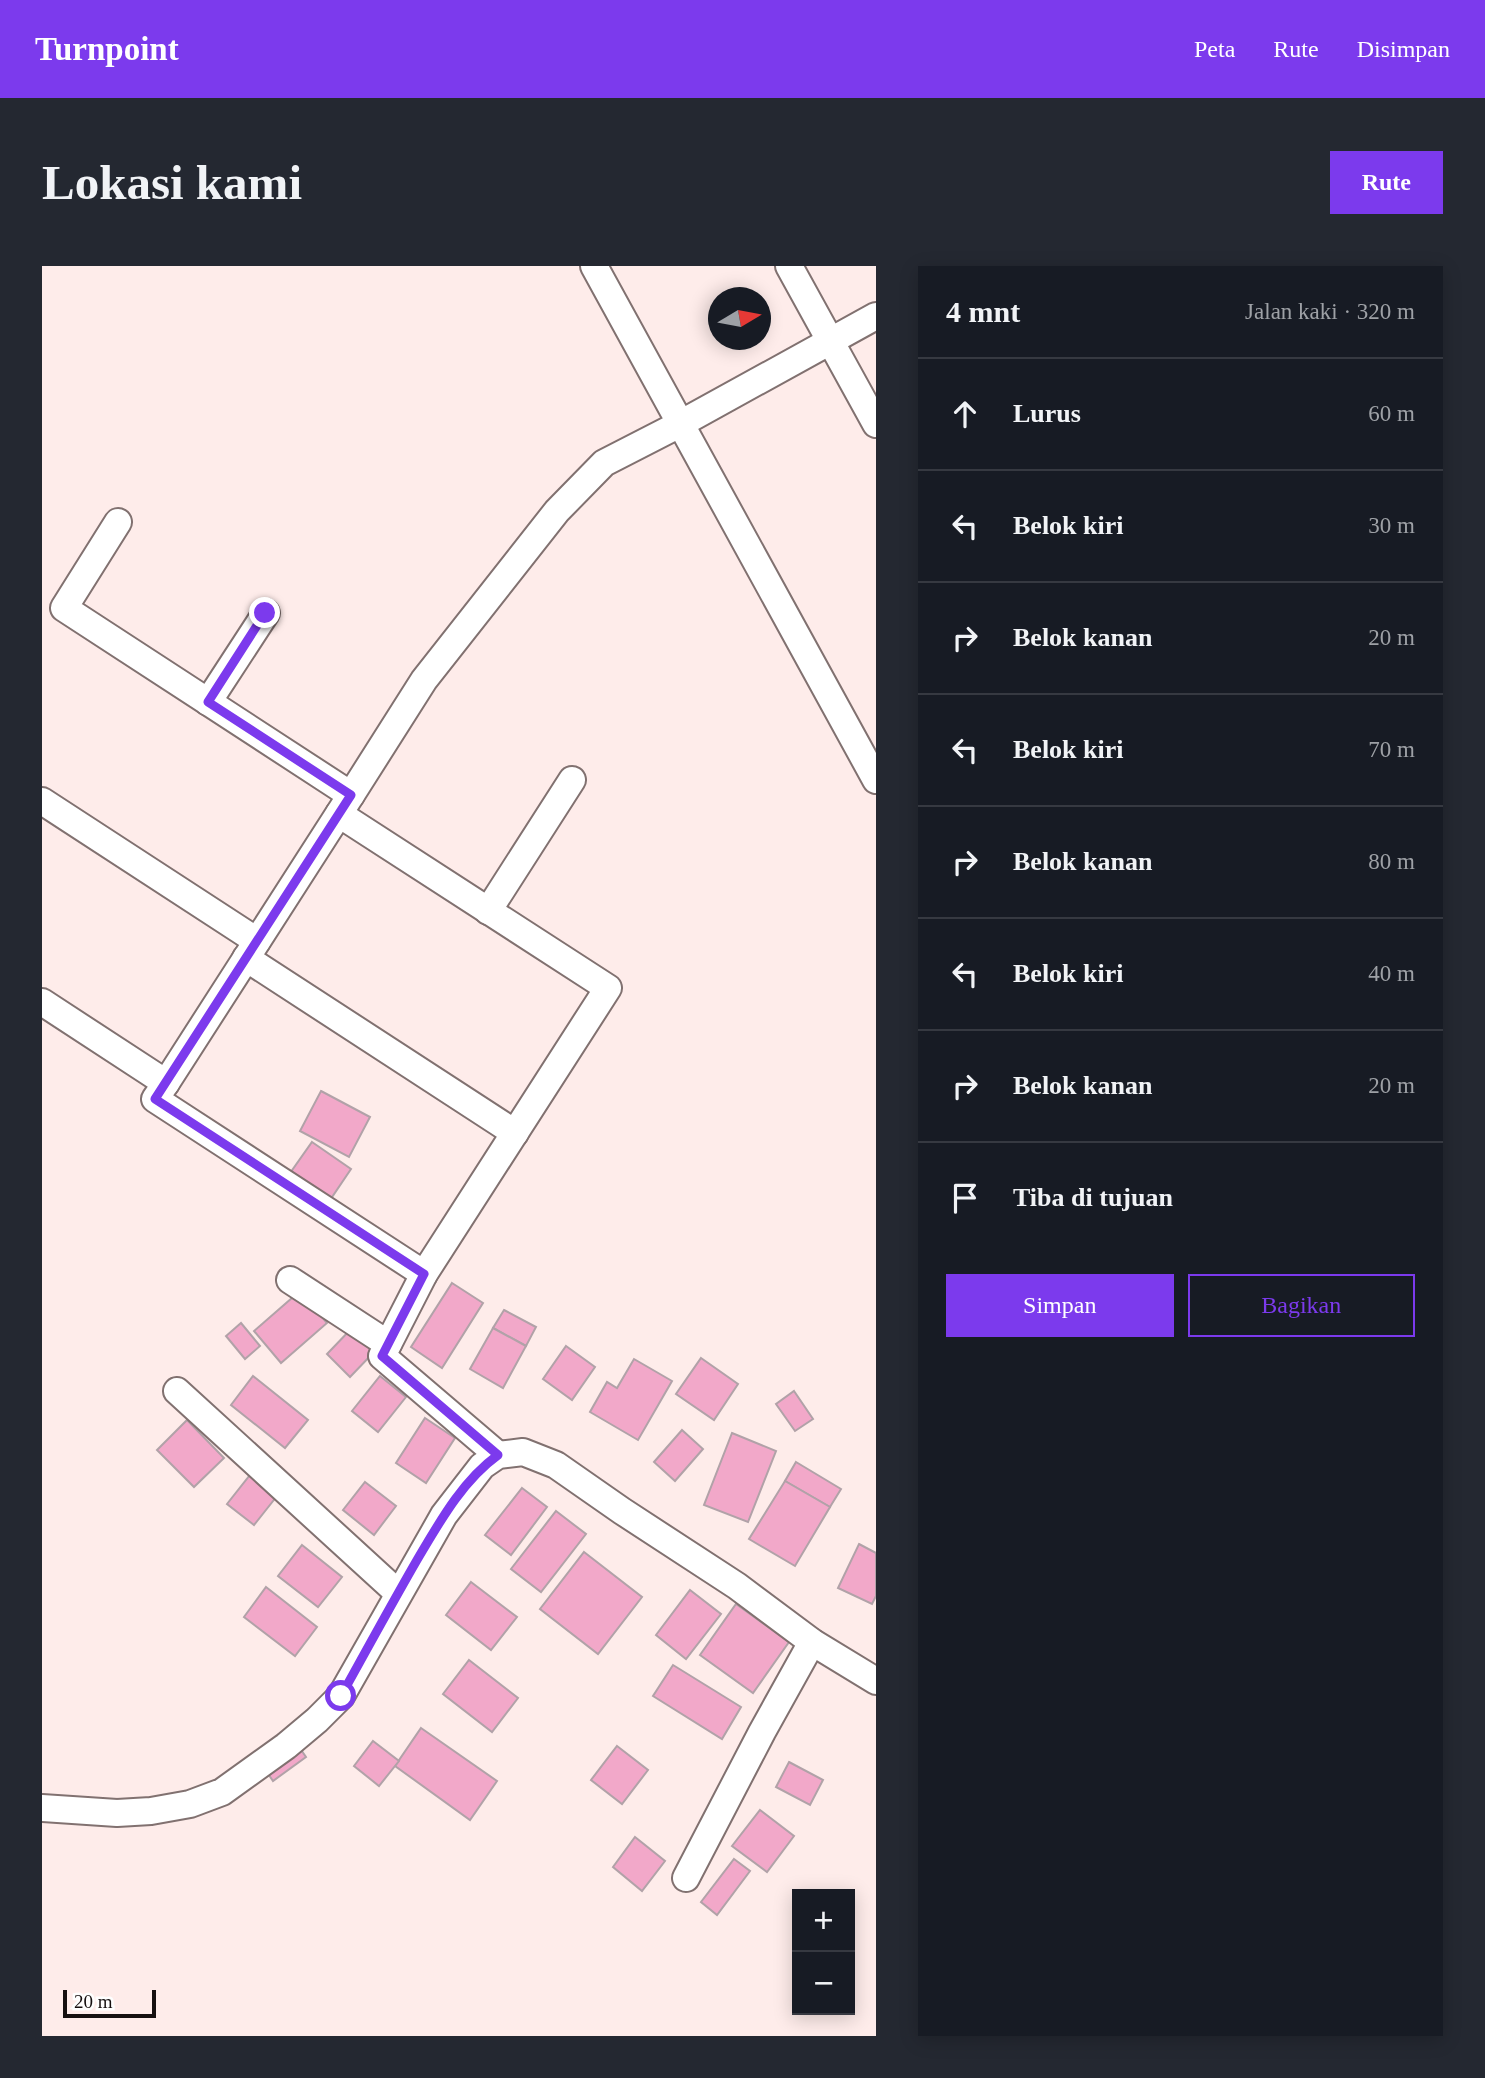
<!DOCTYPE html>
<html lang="id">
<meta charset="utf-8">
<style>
body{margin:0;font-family:"Times New Roman",serif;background:#242831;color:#f1f3f6}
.controls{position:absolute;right:21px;bottom:21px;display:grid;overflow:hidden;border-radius:0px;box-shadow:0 4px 18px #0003}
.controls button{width:63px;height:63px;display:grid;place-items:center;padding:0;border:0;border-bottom:2px solid #363941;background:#171b24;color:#f1f3f6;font:35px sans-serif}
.compass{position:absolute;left:666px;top:21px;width:63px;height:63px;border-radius:50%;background:#171b24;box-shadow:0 4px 18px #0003;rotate:80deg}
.scale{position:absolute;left:21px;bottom:18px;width:93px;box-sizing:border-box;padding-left:7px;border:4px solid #161010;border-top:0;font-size:19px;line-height:24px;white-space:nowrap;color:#161010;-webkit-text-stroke:5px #fefefe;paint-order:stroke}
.stop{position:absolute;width:21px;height:21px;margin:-16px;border:5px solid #7c3aed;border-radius:50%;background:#fff}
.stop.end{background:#7c3aed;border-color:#fff;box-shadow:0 2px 7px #0008}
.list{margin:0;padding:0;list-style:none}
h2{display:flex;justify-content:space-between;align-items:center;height:91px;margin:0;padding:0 28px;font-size:30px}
h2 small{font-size:23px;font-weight:400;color:#9ea1a6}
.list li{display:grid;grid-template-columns:46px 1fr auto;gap:21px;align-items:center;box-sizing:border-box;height:112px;padding:0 28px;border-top:2px solid #363941}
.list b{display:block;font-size:26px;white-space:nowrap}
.list em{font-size:23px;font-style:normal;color:#9ea1a6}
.actions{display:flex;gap:14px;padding:21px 28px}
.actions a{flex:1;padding:16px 0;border:2px solid #7c3aed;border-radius:0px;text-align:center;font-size:24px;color:#7c3aed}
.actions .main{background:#7c3aed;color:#fff}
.icon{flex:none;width:38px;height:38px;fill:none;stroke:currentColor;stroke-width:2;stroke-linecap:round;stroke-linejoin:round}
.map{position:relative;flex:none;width:834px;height:1770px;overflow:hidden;border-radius:0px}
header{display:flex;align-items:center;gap:42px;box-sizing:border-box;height:98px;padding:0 35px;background:#7c3aed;color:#fff}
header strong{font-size:33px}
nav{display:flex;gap:38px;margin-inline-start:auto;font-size:24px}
.intro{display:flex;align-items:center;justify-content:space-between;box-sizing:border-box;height:168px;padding:0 42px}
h1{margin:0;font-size:49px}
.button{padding:18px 32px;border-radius:0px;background:#7c3aed;color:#fff;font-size:24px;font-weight:700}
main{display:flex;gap:42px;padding:0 42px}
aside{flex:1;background:#171b24;border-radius:0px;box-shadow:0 4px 18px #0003}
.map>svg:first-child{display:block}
</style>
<header>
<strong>Turnpoint</strong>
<nav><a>Peta</a><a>Rute</a><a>Disimpan</a></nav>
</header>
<div class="intro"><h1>Lokasi kami</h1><a class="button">Rute</a></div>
<main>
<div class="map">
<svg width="834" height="1770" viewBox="0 0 834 1770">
<rect width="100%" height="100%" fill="#feecea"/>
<g fill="#f2a8c9" stroke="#b1a2a8" stroke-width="2">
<path d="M279 825 328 851 307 891 258 865Z"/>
<path d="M270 876 309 903 286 937 246 910Z"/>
<path d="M410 1017 441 1037 400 1102 369 1081Z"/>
<path d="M258 1025 285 1057 239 1097 212 1065Z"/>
<path d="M462 1044 494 1061 484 1080 451 1062Z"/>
<path d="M199 1057 218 1080 203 1093 184 1070Z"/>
<path d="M310 1062 333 1085 308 1111 285 1088Z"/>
<path d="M451 1062 484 1080 461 1122 428 1103Z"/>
<path d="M524 1080 553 1101 530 1134 501 1113Z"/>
<path d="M659 1092 696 1118 672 1154 634 1128Z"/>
<path d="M592 1093 630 1115 596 1174 548 1146 565 1116 575 1122Z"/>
<path d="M211 1110 266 1154 243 1182 189 1139Z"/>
<path d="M338 1110 364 1131 336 1166 310 1145Z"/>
<path d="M752 1125 771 1153 753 1165 734 1138Z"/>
<path d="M383 1152 413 1172 384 1217 354 1197Z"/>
<path d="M145 1154 182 1192 152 1221 115 1184Z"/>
<path d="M640 1164 661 1183 633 1215 612 1196Z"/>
<path d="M690 1167 734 1185 706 1256 662 1239Z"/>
<path d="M754 1196 799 1223 788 1241 743 1215Z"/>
<path d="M208 1209 235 1230 212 1259 185 1238Z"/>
<path d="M743 1215 788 1241 753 1300 707 1273Z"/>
<path d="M323 1216 354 1240 332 1269 301 1244Z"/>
<path d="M480 1222 505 1241 469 1289 443 1269Z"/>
<path d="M514 1245 544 1268 499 1326 469 1303Z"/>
<path d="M817 1278 834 1287V1330L830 1338 796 1322Z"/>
<path d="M260 1279 300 1311 276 1341 236 1310Z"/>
<path d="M542 1286 600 1331 556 1388 498 1343Z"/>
<path d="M429 1316 475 1351 449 1384 404 1349Z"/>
<path d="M224 1321 275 1361 253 1390 202 1351Z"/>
<path d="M648 1324 679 1348 644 1393 614 1369Z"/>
<path d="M694 1338 747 1376 711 1427 658 1389Z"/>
<path d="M427 1394 476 1432 450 1466 401 1428Z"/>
<path d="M631 1399 699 1441 680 1473 611 1430Z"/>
<path d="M379 1462 455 1515 428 1554 353 1500Z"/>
<path d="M253 1475 264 1491 231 1515 220 1499Z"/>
<path d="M331 1475 357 1495 337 1520 312 1500Z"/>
<path d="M575 1480 606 1504 580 1538 549 1514Z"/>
<path d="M747 1496 781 1514 768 1539 734 1521Z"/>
<path d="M718 1544 752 1570 725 1606 690 1580Z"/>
<path d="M593 1571 623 1595 600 1625 571 1601Z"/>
<path d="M692 1593 708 1605 675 1649 659 1636Z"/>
</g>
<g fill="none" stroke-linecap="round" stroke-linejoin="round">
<defs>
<g id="minor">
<path d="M552 0 834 514"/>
<path d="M747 0 834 158"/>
<path d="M76 256 22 342 309 529 124 817"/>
<path d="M166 436 224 347"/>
<path d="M309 529 382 414 515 245 562 197 638 158 834 50"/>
<path d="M0 535 215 675"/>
<path d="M297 548 566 722 382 1008 340 1090 456 1189"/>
<path d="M446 645 530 514"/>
<path d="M204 692 473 867"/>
<path d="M0 736 124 817 113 833 382 1008"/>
<path d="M248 1014 346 1078"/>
<path d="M135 1125 356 1327"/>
<path d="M0 1542 75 1547 109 1545 148 1538 180 1526 244 1480 275 1454 299 1430 402 1249 440 1200 456 1189 481 1186 514 1199 580 1245 695 1320 770 1376 834 1415"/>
<path d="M644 1612 720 1466 770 1376"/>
</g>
</defs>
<use href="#minor" stroke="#817170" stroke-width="30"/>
<use href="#minor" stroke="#fff" stroke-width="26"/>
</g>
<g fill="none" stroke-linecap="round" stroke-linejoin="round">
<path stroke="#7c3aed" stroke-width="9" d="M223 347 166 436 309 529 113 833 382 1008 340 1090 456 1189C420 1215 397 1257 375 1294 349 1339 324 1385 299 1430"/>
</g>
</svg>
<div class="controls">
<button>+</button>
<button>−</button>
</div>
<svg class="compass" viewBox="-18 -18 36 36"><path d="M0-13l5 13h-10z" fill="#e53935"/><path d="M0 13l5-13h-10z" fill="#9ea1a6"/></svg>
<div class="scale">20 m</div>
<div class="stop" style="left:299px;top:1430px"></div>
<div class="stop end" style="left:223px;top:347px"></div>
</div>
<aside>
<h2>4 mnt<small>Jalan kaki · 320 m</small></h2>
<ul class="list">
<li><svg class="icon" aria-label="ahead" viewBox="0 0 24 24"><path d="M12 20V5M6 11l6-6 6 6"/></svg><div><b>Lurus</b></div><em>60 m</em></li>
<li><svg class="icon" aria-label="left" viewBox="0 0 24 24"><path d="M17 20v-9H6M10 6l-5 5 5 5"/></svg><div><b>Belok kiri</b></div><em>30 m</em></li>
<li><svg class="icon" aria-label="right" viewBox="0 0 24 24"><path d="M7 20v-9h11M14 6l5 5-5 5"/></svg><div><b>Belok kanan</b></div><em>20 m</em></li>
<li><svg class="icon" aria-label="left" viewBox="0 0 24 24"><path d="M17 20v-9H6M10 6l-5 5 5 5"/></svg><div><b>Belok kiri</b></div><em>70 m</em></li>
<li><svg class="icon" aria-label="right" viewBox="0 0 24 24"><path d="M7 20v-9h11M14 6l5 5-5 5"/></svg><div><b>Belok kanan</b></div><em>80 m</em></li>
<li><svg class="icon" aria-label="left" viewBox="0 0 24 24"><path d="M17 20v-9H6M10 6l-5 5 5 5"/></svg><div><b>Belok kiri</b></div><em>40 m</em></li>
<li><svg class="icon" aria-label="right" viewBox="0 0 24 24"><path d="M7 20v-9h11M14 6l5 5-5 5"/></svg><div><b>Belok kanan</b></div><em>20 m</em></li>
<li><svg class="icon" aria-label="arrive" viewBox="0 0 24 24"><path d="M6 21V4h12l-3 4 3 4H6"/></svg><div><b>Tiba di tujuan</b></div></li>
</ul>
<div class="actions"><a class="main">Simpan</a><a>Bagikan</a></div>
</aside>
</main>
